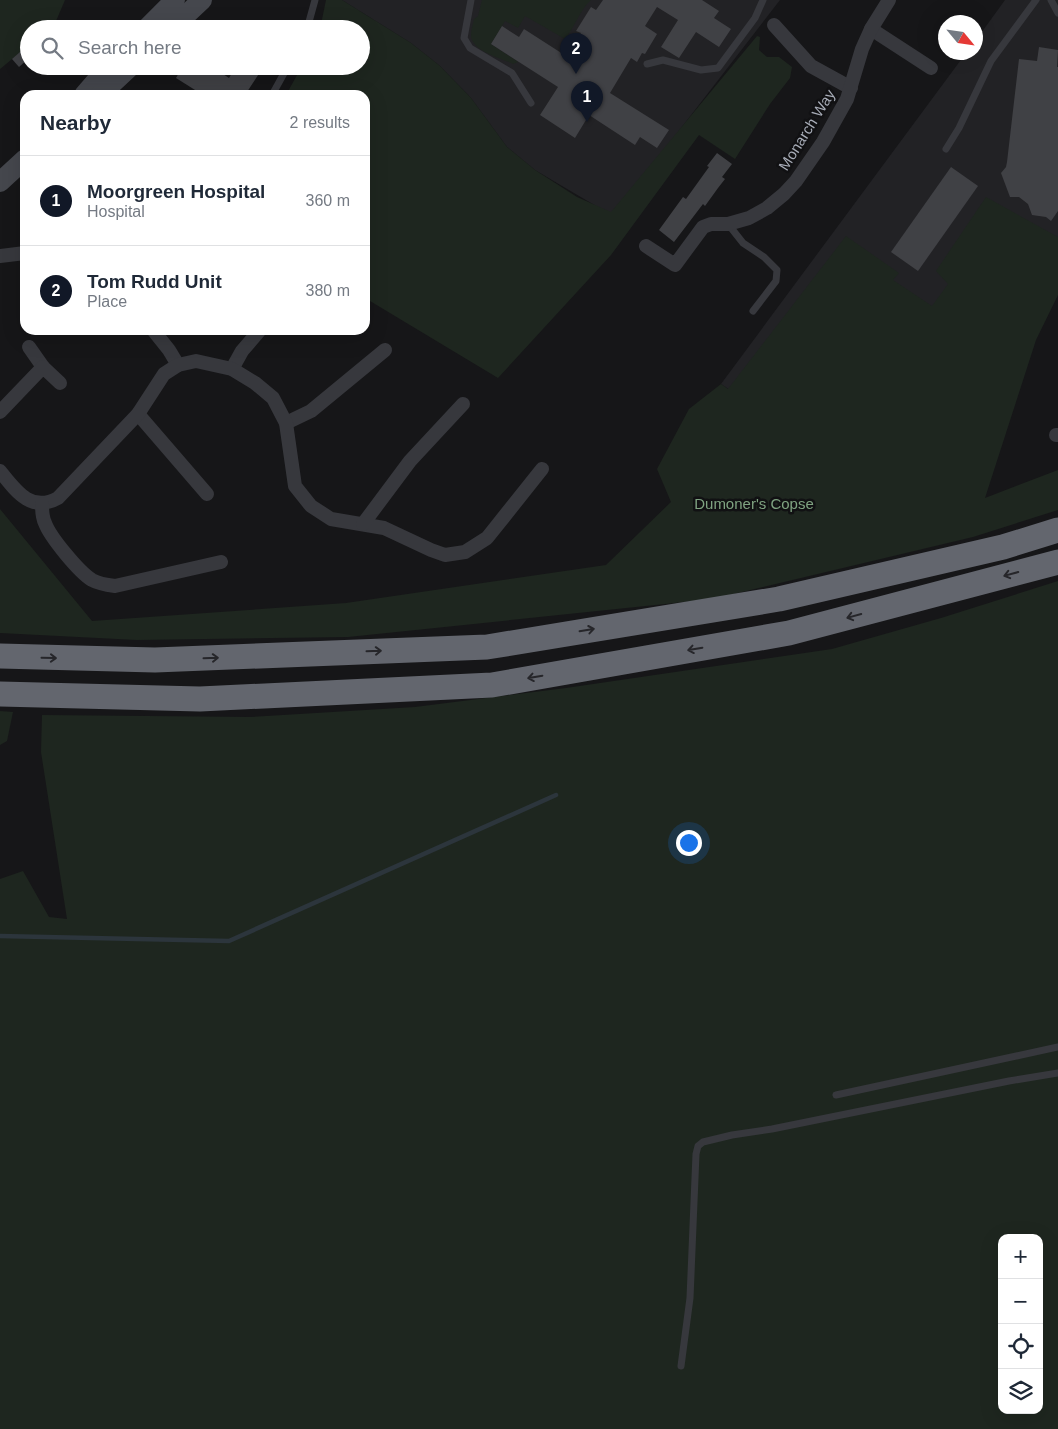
<!DOCTYPE html>
<meta charset="utf-8">
<style>
body{margin:0;font-family:Arial,sans-serif;background:#f2f2f3;color:#1f2937}
.controls{position:absolute;right:15px;bottom:15px;display:grid;overflow:hidden;border-radius:10px;box-shadow:0 5px 20px #0002}
.controls button{width:45px;height:45px;display:grid;place-items:center;padding:0;border:0;border-bottom:1px solid #e0e1e3;background:#fff;color:#1f2937;font:25px sans-serif}
.compass{position:absolute;left:938px;top:15px;width:45px;height:45px;border-radius:50%;background:#fff;box-shadow:0 5px 20px #0002;rotate:119deg}
.you{position:absolute;left:688px;top:842px;width:18px;height:18px;margin:-12px;border:4px solid #fff;border-radius:50%;background:#1a73e8;box-shadow:0 0 0 8px #1a73e833}
.badge{display:grid;place-items:center;width:32px;height:32px;border-radius:50%;background:#111827;color:#fff;font-size:16px;font-weight:700}
.pin{position:absolute;translate:-50% -41px;filter:drop-shadow(0 1px 2px #0008)}
.pin::after{content:'';position:absolute;top:26px;width:18px;height:15px;background:inherit;clip-path:polygon(0 0,100% 0,50% 100%)}
.list{margin:0;padding:0;list-style:none}
h2{display:flex;justify-content:space-between;align-items:center;height:65px;margin:0;padding:0 20px;font-size:21px}
h2 small{font-size:16px;font-weight:400;color:#747a83}
.list li{display:grid;grid-template-columns:32px 1fr auto;gap:15px;align-items:center;box-sizing:border-box;height:90px;padding:0 20px;border-top:1px solid #e0e1e3}
.list b{display:block;font-size:19px;white-space:nowrap}
.list p{margin:0;font-size:16px;white-space:nowrap;color:#747a83}
.list em{font-size:16px;font-style:normal;color:#747a83}
.icon{flex:none;width:28px;height:28px;fill:none;stroke:currentColor;stroke-width:2;stroke-linecap:round;stroke-linejoin:round}
.map{position:relative;flex:none;width:1058px;height:1429px;overflow:hidden}
.search{position:absolute;background:#fff;box-shadow:0 5px 20px #0002;left:20px;top:20px;width:350px;height:55px;display:flex;align-items:center;gap:12px;box-sizing:border-box;padding:0 18px;border-radius:28px;color:#747a83;font-size:19px}
.panel{position:absolute;background:#fff;box-shadow:0 5px 20px #0002;left:20px;top:90px;width:350px;height:245px;border-radius:15px}
.map>svg:first-child{display:block}
</style>
<div class="map">
<svg width="1058" height="1429" viewBox="0 0 1058 1429">
<rect width="100%" height="100%" fill="#161618"/>
<g fill="#222225">
<path d="M342 0H780L613 216 535 170 507 147 471 98 440 66 411 43Z"/>
<path d="M1005 0H1058V281L850 471 721 384 966 53 976 52V40Z"/>
</g>
<g fill="#1e261f" fill-rule="evenodd">
<path d="M0 0H65L56 21 47 29H29V45L0 69Z"/>
<path d="M326 0H342L411 43 440 66 471 98 507 147 535 170 577 197 611 212 757 36 760 37 759 50 767 57H779L792 67 790 78 770 104 735 159 699 135 611 255 498 378 365 298V95H286L302 66H361V29H320Z"/>
<path d="M482 0H591C579 11 575 27 565 39L525 16 518 28 505 21 491 44 518 62 513 64C501 58 471 51 471 35 471 30 473 24 474 19L478 16Z"/>
<path d="M986 197 1058 237V295L1036 340 985 498 1058 470V510L973 537 713 599 348 637 137 640 0 633V509L92 621 346 603 606 565 671 502 657 469 689 409 721 384 728 389 846 236 899 273 893 280 932 306 948 284 936 271Z"/>
<path d="M1058 581V1429H0V879L23 871 49 917 67 919 41 752 42 715 250 717 415 707 566 688 832 649 941 618ZM1002 1238H1039V1410H1002Z"/>
<path d="M0 711 13 712 7 741 0 745Z"/>
</g>
<g fill="none" stroke-linecap="round" stroke-linejoin="round">
<path stroke="#2c353c" stroke-width="4.5" d="M0 936 229 941 556 795"/>
</g>
<g fill="#404145">
<path d="M603 0H702L719 11 714 18 731 29 719 47 696 32 679 58 661 47 678 20 657 7 645 26 657 34 645 54 642 53 637 62 631 58 610 93 669 130 657 148 640 137 635 145 589 115 575 138 540 115 558 87 491 44 502 26 519 37 524 29 566 56 581 33 576 31 591 7 596 10Z"/>
<path d="M29 44V58L19 67 12 59Z"/>
<path d="M1039 47 1058 50 1057 67H1058V211L1051 221 1046 217 1032 215 1028 204 1019 197H1010L1001 173 1006 167 1007 162 1019 59 1037 61Z"/>
<path d="M183 66H211L229 78 236 66H264L245 95H203L176 78Z"/>
<path d="M717 153 732 164 722 177 725 179 718 188 705 206 703 204 674 242 659 230 683 197 686 199 709 167 707 166Z"/>
<path d="M951 167 978 186 918 271 891 252Z"/>
</g>
<g fill="none" stroke-linecap="round" stroke-linejoin="round">
<g stroke="#37383d" stroke-width="7">
<path d="M471 0 464 38 470 48 512 73 531 103"/>
<path d="M1051 0 1058 13"/>
<path d="M307 29 315 0"/>
<path d="M647 64 663 60 701 70 718 68 755 18 763 0"/>
<path d="M272 95 288 66"/>
<path d="M946 149 959 128 991 61 1036 0"/>
<path d="M728 224 743 243 764 257 777 270 776 281 753 311"/>
<path d="M836 1095 1058 1047"/>
<path d="M681 1366 690 1298 696 1154 698 1146 703 1142 732 1135 772 1129 1009 1081 1058 1073"/>
</g>
<g stroke="#37383d" stroke-width="14">
<path d="M774 25 811 66 851 88"/>
<path d="M871 29 931 68"/>
<path d="M646 246 675 265 703 227 711 224H728L749 218 767 208 784 194 796 181 823 142 847 99 862 49 871 29 889 0"/>
<path d="M0 256 25 253"/>
<path d="M153 330 169 350 178 365"/>
<path d="M29 347 43 367"/>
<path d="M232 369 242 351 260 330"/>
<path d="M0 412 43 367 60 383"/>
<path d="M138 414 207 494"/>
<path d="M286 423 311 411 385 350"/>
<path d="M1056 435H1058"/>
<path d="M0 471C16 491 31 513 58 498L138 414 164 374 178 365 196 361 232 369 255 383 273 398 286 423 295 486 311 506 331 519 384 528 431 550 445 555 465 552 487 538 542 469"/>
<path d="M42 504C42 510 42 517 45 523 50 537 79 572 92 580 99 584 107 585 115 586L221 562"/>
<path d="M363 524 410 461 463 404"/>
</g>
<g stroke="#45474d" stroke-width="20">
<path d="M146 29 175 0"/>
<path d="M171 29 202 0"/>
<path d="M84 95 109 66"/>
<path d="M100 95 131 66"/>
<path d="M0 182 25 159"/>
</g>
<g stroke="#63666e" stroke-width="25">
<path d="M0 656 155 660 487 647 779 599 1003 547 1058 530"/>
<path d="M0 694 200 699 492 685 789 633 1058 562"/>
</g>
</g>
<defs><path id="oneway-shaft" d="M-6 0H5M1.5-3L5.5 0L1.5 3" fill="none" stroke-width="1.6" stroke-linecap="round" stroke-linejoin="round" transform="scale(1.25)"/></defs>
<g stroke="#26262a">
<use href="#oneway-shaft" transform="translate(1011 574) rotate(165)"/>
<use href="#oneway-shaft" transform="translate(854 616) rotate(165)"/>
<use href="#oneway-shaft" transform="translate(587 630) rotate(-9)"/>
<use href="#oneway-shaft" transform="translate(695 649) rotate(170)"/>
<use href="#oneway-shaft" transform="translate(374 651) rotate(-2)"/>
<use href="#oneway-shaft" transform="translate(49 658) rotate(1)"/>
<use href="#oneway-shaft" transform="translate(211 658) rotate(-2)"/>
<use href="#oneway-shaft" transform="translate(535 677) rotate(170)"/>
</g>
<g text-anchor="middle" stroke-width="5" stroke-linejoin="round" paint-order="stroke">
<g font-size="15" fill="#a8adb8" stroke="#111113">
<text transform="translate(807 130) rotate(-58)" y="5">Monarch Way</text>
</g>
<g font-size="15" fill="#7fa381" stroke="#111113">
<text x="754" y="509">Dumoner's Copse</text>
</g>
</g>
</svg>
<div class="controls">
<button>+</button>
<button>−</button>
<button><svg class="icon" aria-label="locate" viewBox="0 0 24 24"><circle cx="12" cy="12" r="6"/><path d="M12 2v4M12 18v4M2 12h4M18 12h4"/></svg></button>
<button><svg class="icon" aria-label="layers" viewBox="0 0 24 24"><path d="M12 4l9 5-9 5-9-5zM3 14l9 5 9-5"/></svg></button>
</div>
<svg class="compass" viewBox="-18 -18 36 36"><path d="M0-13l5 13h-10z" fill="#e53935"/><path d="M0 13l5-13h-10z" fill="#747a83"/></svg>
<div class="you"></div>
<div class="pin badge" style="left:587px;top:122px">1</div>
<div class="pin badge" style="left:576px;top:74px">2</div>
<div class="search"><svg class="icon" aria-label="search" viewBox="0 0 24 24"><circle cx="10" cy="10" r="6"/><path d="M15 15l6 6"/></svg>Search here</div>
<section class="panel">
<h2>Nearby<small>2 results</small></h2>
<ul class="list">
<li><span class="badge">1</span><div><b>Moorgreen Hospital</b><p>Hospital</p></div><em>360 m</em></li>
<li><span class="badge">2</span><div><b>Tom Rudd Unit</b><p>Place</p></div><em>380 m</em></li>
</ul>
</section>
</div>
